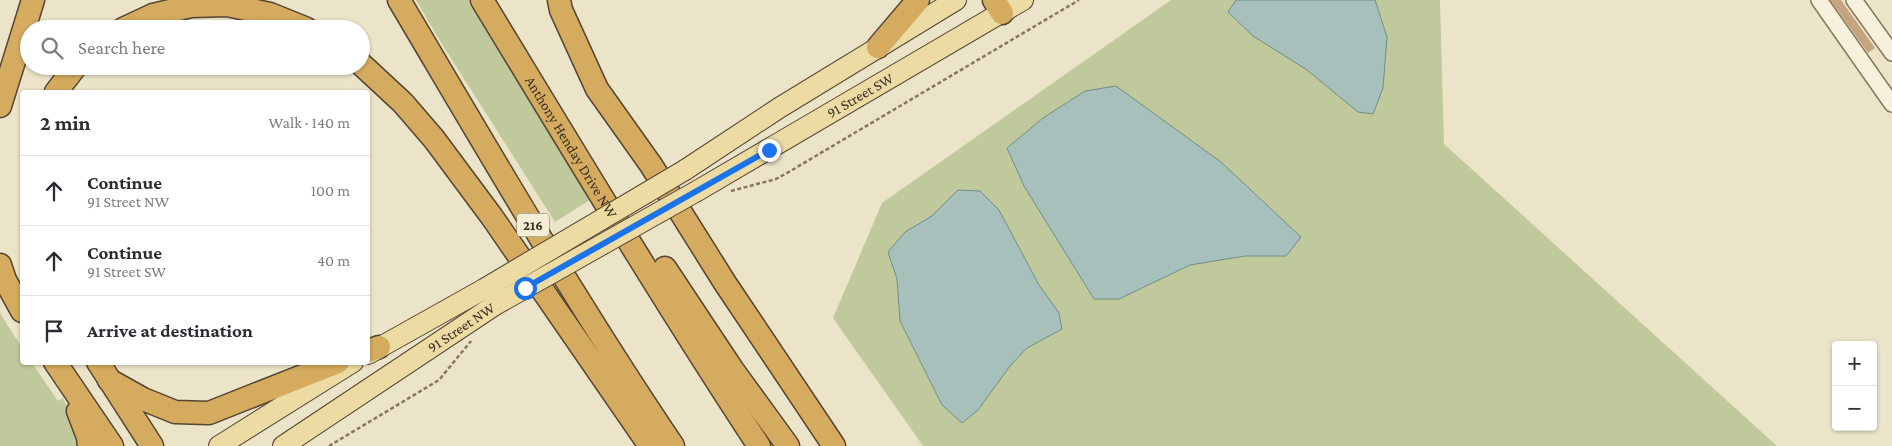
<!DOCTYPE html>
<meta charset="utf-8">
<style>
body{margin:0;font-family:"Crimson Pro",serif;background:#f7f7f7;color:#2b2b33}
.controls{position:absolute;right:15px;bottom:15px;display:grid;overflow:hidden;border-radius:5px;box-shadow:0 1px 4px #0004}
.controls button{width:45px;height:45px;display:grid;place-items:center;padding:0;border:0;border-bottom:1px solid #e1e1e2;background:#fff;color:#2b2b33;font:25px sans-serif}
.stop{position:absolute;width:15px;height:15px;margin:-11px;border:4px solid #1a73e8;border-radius:50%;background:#fff}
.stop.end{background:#1a73e8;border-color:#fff;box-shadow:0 1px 5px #0008}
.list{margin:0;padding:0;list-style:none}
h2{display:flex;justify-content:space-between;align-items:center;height:65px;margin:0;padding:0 20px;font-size:21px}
h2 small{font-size:16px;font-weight:400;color:#7c7c81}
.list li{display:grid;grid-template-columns:32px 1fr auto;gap:15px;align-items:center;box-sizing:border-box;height:70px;padding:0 20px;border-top:1px solid #e1e1e2}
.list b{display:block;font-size:19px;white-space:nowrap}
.list p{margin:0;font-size:16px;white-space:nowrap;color:#7c7c81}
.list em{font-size:16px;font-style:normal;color:#7c7c81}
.icon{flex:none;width:28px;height:28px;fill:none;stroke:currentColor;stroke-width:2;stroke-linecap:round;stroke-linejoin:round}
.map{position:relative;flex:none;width:1892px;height:446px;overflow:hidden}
.search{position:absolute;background:#fff;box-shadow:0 1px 4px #0004;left:20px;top:20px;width:350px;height:55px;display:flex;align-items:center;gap:12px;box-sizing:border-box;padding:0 18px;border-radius:28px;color:#7c7c81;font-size:19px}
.panel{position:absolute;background:#fff;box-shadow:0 1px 4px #0004;left:20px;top:90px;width:350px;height:275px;border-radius:5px}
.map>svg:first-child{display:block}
</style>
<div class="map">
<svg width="1892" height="446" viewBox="0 0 1892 446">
<rect width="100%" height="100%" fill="#ece4c8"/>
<g fill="#c0c99c">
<path d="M416 0H471L590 200 555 222 440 41Z"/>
<path d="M1171 0H1440L1444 144 1777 446H923L833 318 882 203Z"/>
<path d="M0 313 22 348V362L32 363 58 401 63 398 75 422 81 446H0Z"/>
</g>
<g fill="#a8c0bb" stroke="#6f8e89">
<path d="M1236 0H1375L1387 37 1383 88 1373 114 1358 112 1307 70 1253 36 1228 12Z"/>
<path d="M1116 86 1221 162 1301 237 1286 256H1245L1190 265 1119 299H1094L1024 186 1007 148 1043 118 1085 91Z"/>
<path d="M958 190 980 191 999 210 1039 285 1059 313 1062 329 1027 348 1010 366 978 410 962 423 942 405 900 321 897 279 888 252 905 232 932 216Z"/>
</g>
<path fill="#c7a480" d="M1830 0H1841L1875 48 1868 53Z"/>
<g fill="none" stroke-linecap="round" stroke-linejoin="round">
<defs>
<g id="minor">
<path d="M1819 0 1892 104"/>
<path d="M1854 0 1892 53"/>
</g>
<g id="major">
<path d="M685 170 779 108 956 0"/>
<path id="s1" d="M697 191 1023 0"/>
<path d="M368 354 484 289"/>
<path d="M219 446 353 362"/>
<path id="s2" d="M283 446 495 305"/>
</g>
<g id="highway">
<path d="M399 0C488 150 575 301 673 446"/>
<path id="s3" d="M482 0C573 150 663 300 759 446"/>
<path d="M559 0 561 10 597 89 651 165 725 283 834 446"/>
<path d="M994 0 1002 13"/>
<path d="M123 29 153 15 191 6 227 5 270 14 307 29"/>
<path d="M878 47 918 0"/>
<path d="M361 64 403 103 434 139 492 217 650 446"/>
<path d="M56 92 76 66"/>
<path d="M0 106 33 0"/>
<path d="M0 265 5 280 22 311"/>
<path d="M665 268 732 369 788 446"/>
<path d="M368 351 379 347"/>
<path d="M55 362 112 446"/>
<path d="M98 362 152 446"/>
<path d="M109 380 143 399 175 412 209 413 338 362"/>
<path d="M78 411 88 437 89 446"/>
</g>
</defs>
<use href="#minor" stroke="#87775e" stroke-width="18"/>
<use href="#major" stroke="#554532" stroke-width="22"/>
<use href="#highway" stroke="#554532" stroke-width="25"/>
<g stroke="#87775e" stroke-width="2.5" stroke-dasharray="4 2.5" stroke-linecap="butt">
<path d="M731 191 776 179 787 173 1079 0"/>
<path d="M329 446 439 380 471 341"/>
</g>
<use href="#minor" stroke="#f7f1db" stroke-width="15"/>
<use href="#major" stroke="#ecdba3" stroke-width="20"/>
<use href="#highway" stroke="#d5ab5f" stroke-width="22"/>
<defs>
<g id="major-bridge">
<path d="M484 289 685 170"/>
<path d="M495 305 697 191"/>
</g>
</defs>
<use href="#major-bridge" stroke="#554532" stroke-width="22" stroke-linecap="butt"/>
<use href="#major-bridge" stroke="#ecdba3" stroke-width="20"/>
</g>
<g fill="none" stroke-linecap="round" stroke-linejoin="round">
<path stroke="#1a73e8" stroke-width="6" d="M525 288 769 150"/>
</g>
<g text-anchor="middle" stroke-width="4.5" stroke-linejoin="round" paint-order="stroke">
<rect fill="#f4eed7" stroke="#706858" stroke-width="1" x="517" y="213.5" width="32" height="23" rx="4"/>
<g font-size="14" font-weight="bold" fill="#382e21">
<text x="533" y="230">216</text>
</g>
<g font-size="15" fill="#382e21" stroke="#f4eed7">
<text dy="5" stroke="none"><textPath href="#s1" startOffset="189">91 Street SW</textPath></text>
<text dy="5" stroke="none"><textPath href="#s3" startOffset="172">Anthony Henday Drive NW</textPath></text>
<text dy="5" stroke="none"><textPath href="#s2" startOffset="214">91 Street NW</textPath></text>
</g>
</g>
</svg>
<div class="controls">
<button>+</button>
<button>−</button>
</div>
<div class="stop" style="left:525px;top:288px"></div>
<div class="stop end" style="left:769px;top:150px"></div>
<div class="search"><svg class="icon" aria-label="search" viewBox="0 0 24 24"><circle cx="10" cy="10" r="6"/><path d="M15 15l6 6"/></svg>Search here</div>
<section class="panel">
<h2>2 min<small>Walk · 140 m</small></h2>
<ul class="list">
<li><svg class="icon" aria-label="ahead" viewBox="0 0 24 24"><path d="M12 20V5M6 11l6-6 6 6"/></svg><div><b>Continue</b><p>91 Street NW</p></div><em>100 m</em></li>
<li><svg class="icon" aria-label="ahead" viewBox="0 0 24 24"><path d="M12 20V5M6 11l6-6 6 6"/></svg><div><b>Continue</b><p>91 Street SW</p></div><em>40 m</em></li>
<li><svg class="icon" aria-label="arrive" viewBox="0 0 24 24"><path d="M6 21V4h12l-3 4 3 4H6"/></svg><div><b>Arrive at destination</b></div></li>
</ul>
</section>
</div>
